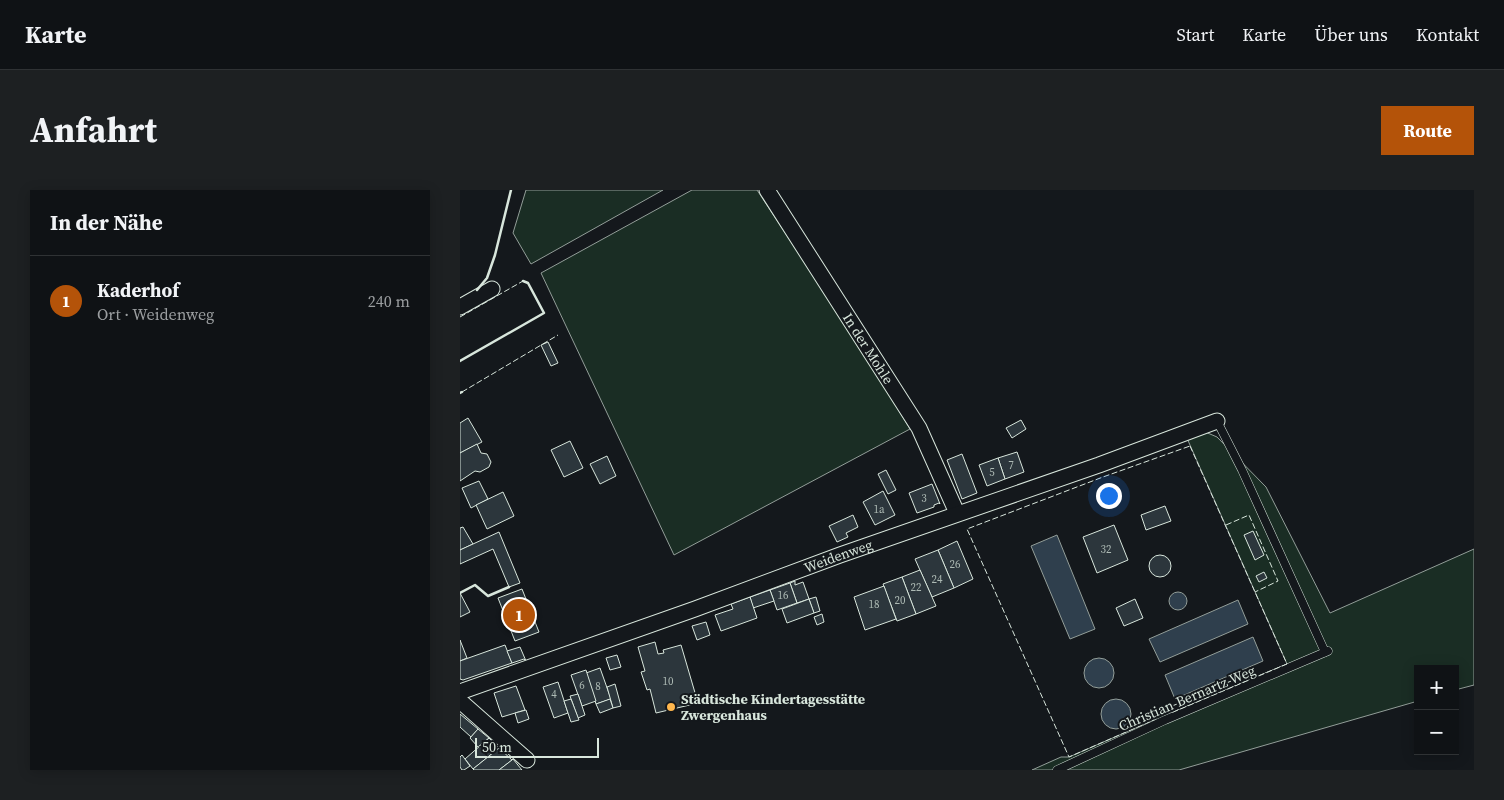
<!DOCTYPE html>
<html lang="de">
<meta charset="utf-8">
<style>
body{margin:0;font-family:"Source Serif 4",serif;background:#1d2022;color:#f1f3f6}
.controls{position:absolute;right:15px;bottom:15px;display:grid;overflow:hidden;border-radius:0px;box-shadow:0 2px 12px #0003}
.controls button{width:45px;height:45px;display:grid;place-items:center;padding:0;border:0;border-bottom:1px solid #2f3234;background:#0f1215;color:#f1f3f6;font:25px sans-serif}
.scale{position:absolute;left:15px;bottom:12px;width:124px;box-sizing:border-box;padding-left:5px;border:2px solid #d8e6dc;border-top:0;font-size:14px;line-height:18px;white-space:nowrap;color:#d8e6dc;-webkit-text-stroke:4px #14181c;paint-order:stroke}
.you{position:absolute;left:648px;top:305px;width:18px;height:18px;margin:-12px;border:4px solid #fff;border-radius:50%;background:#1a73e8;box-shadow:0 0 0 8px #1a73e833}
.badge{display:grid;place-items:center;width:32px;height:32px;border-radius:50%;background:#b45309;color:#fff;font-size:16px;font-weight:700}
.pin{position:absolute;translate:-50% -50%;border:2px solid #fff;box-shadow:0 1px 5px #0006}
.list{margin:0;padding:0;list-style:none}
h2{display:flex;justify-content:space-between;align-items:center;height:65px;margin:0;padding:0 20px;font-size:21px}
h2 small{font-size:16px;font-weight:400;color:#9b9ea0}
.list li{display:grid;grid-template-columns:32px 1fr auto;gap:15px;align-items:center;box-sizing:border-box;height:90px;padding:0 20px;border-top:1px solid #2f3234}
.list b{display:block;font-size:19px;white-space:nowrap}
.list p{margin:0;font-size:16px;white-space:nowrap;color:#9b9ea0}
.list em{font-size:16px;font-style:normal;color:#9b9ea0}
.map{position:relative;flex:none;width:1014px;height:580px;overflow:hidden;border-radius:0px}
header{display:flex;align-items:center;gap:30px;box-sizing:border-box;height:70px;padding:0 25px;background:#0f1215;border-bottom:1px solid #2f3234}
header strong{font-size:24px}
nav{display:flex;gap:28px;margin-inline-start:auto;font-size:18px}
.intro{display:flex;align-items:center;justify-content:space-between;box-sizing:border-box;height:120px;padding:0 30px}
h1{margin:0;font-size:35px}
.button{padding:12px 22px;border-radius:0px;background:#b45309;color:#fff;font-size:18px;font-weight:700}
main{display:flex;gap:30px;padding:0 30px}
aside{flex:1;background:#0f1215;border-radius:0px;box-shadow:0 2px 12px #0003}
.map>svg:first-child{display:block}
</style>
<header>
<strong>Karte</strong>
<nav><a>Start</a><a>Karte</a><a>Über uns</a><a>Kontakt</a></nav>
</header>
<div class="intro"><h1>Anfahrt</h1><a class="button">Route</a></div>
<main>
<aside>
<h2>In der Nähe<small></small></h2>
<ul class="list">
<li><span class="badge">1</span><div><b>Kaderhof</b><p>Ort · Weidenweg</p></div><em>240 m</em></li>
</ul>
</aside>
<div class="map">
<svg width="1014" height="580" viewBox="0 0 1014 580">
<rect width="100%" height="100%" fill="#14181c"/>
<g fill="#1a2d24" stroke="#939e99">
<path d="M66 0H203L71 74 53 43Z"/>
<path d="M232 0H297L399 155 450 239 214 365 81 83Z"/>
<path d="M743 241 757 247 806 297 870 423 1014 359V495L995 500V479H958V511L719 580H572L601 567H609L696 529 697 524 707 521 711 523 827 474 726 246Z"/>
</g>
<g fill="#2f3f4d" stroke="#939e99">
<path d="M597 345 635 439 610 449 571 356Z"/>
<circle cx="718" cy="411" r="9"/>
<path d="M778 410 788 434 700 472 689 449Z"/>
<path d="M793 447 803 471 715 509 705 485Z"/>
<circle cx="639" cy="483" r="15"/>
<circle cx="656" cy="524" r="15"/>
</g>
<g fill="#2c363c" stroke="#d8e6dc">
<path d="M88 152 98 173 91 176 81 155Z"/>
<path d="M8 228 22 252 0 263V233Z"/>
<path d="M561 230 566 239 552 248 546 238Z"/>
<path d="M110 251 123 278 104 287 91 260Z"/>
<path d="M17 254 21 263 27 264 31 272 29 277 20 282 15 281 0 291V263Z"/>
<path d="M557 262 564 282 545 289 538 268Z"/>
<path d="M502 264 517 303 502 309 487 270Z"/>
<path d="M147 266 156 286 140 294 130 274Z"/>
<path d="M538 268 545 289 527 296 519 275Z"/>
<path d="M426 280 436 300 428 304 418 284Z"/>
<path d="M19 291 28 309 11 318 2 298Z"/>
<path d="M472 294 480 314 479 313 474 315V317L457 323 449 303Z"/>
<path d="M423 301 435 325 415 335 403 312Z"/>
<path d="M43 302 54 326 27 339 16 315Z"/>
<path d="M705 316 711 331 686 340 681 325Z"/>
<path d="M393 325 398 337 386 343 388 347 377 352 369 336Z"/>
<path d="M654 335 668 370 637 383 623 347Z"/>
<path d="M3 337 13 354 0 360V338Z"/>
<path d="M793 341 804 365 795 370 784 345Z"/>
<path d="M39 342 60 393 49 397 33 359 0 374V360Z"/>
<path d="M497 351 513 389 494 398 478 360Z"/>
<path d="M478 360 494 398 472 407 455 369Z"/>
<circle cx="700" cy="376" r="11"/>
<path d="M460 380 476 416 456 424 442 387Z"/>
<path d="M804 382 807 388 799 392 796 386Z"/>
<path d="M442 387 456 424 437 431 423 394Z"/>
<path d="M335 391V395L343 392 349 409 337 413 330 393Z"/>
<path d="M330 393 337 413 317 420 310 400Z"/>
<path d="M424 396 436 429 405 440 394 407Z"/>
<path d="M62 399 79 442 55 451 38 408Z"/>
<path d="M310 400 314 411 293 418 290 407Z"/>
<path d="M0 403 10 422 0 427Z"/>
<path d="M290 407 297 428 261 441 255 425 273 419 271 414Z"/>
<path d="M356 407 360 421 354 423 349 409Z"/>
<path d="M349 409 354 423 327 433 322 419Z"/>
<path d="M675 409 683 428 664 436 656 418Z"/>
<path d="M362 424 364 432 357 435 354 427Z"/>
<path d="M246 432 250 445 237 450 232 436Z"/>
<path d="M0 450 7 468 0 471Z"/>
<path d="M195 452 198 464 204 463 203 460 221 455 238 513 196 523 190 499 187 500 181 482 185 481 178 457Z"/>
<path d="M45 455 52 473 3 490 0 489V471Z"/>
<path d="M60 457 66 471 64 469 52 473 47 461Z"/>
<path d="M157 465 161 477 150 480 146 468Z"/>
<path d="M140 478 151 509 136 514 126 483Z"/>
<path d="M126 480 136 511 122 516 111 485Z"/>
<path d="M98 492 108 523 94 528 83 497Z"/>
<path d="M155 494 161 516 153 518 147 497Z"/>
<path d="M56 496 65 520 42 527 34 503Z"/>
<path d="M118 504 125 525 118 528 110 506Z"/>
<path d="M111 509 119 530 111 532 104 511Z"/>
<path d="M150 509 153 518 140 523 136 514Z"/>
<path d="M66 520 69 529 58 533 55 523Z"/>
<path d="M0 524 18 539 11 547 0 537Z"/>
<path d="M18 539 29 548 18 557 10 548Z"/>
<path d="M29 548 39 558 13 579 5 569Z"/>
<path d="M39 558 52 570 39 580H14L13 579Z"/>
<path d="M2 565 10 576 4 580H2L0 577V567Z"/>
<path d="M53 569 62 580H39L52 570Z"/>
</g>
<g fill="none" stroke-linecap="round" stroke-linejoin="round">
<defs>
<g id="lane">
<path d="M757 231 782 280 865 462"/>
<path d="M597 580 705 530 868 461"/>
</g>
<g id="street">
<path id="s1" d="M307 0 459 238 497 323"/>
<path d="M0 117 32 99"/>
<path id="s2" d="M0 502 235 419 380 365 639 275 757 231"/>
<path d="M0 511 67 570"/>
</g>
</defs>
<use href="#lane" stroke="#d8e6dc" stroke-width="9"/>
<use href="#street" stroke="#d8e6dc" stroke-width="17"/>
<use href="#lane" stroke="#14181c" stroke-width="8"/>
<use href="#street" stroke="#14181c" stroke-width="15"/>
<g stroke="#d8e6dc" stroke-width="1" stroke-dasharray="6 2.5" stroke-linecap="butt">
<path d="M0 127 63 91"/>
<path d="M2 202 98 145"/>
<path d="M730 256 827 474 711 523 707 521 697 524 696 529 609 567 507 339 643 287Z"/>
<path d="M766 335 789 325 818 391 795 402"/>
</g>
<g stroke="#d8e6dc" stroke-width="2.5">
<path d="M17 100 27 88 35 65 51 0"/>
<path d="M0 171 84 123 68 93 63 91"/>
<path d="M0 203 2 202"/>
<path d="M0 403 15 395 28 406 49 397"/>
</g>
</g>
<circle fill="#ffb74d" stroke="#14181c" stroke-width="2" cx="211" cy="517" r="5"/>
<g text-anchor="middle" stroke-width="4" stroke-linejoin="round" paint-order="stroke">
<g font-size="11" fill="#adbab4">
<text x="551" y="279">7</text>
<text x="532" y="286">5</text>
<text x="464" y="312">3</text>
<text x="419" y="323">1a</text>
<text x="646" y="363">32</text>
<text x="495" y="378">26</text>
<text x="477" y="393">24</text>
<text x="456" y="401">22</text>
<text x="323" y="409">16</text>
<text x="440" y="414">20</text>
<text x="414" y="418">18</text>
<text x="208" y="495">10</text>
<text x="122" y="499">6</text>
<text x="138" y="500">8</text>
<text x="94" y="508">4</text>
</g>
<g font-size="14" fill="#d8e6dc" stroke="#14181c">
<text dy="5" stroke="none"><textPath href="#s1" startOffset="188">In der Mohle</textPath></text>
<text dy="5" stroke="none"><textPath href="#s2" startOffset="402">Weidenweg</textPath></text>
<text transform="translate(727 508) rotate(-23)" y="5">Christian-Bernartz-Weg</text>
</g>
<g font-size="14" font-weight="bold" fill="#d8e6dc" stroke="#14181c" text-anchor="start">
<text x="221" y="514">Städtische Kindertagesstätte<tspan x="221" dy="16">Zwergenhaus</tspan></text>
</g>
</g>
</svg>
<div class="controls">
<button>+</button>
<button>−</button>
</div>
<div class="scale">50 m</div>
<div class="you"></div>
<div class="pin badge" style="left:59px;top:425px">1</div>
</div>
</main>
